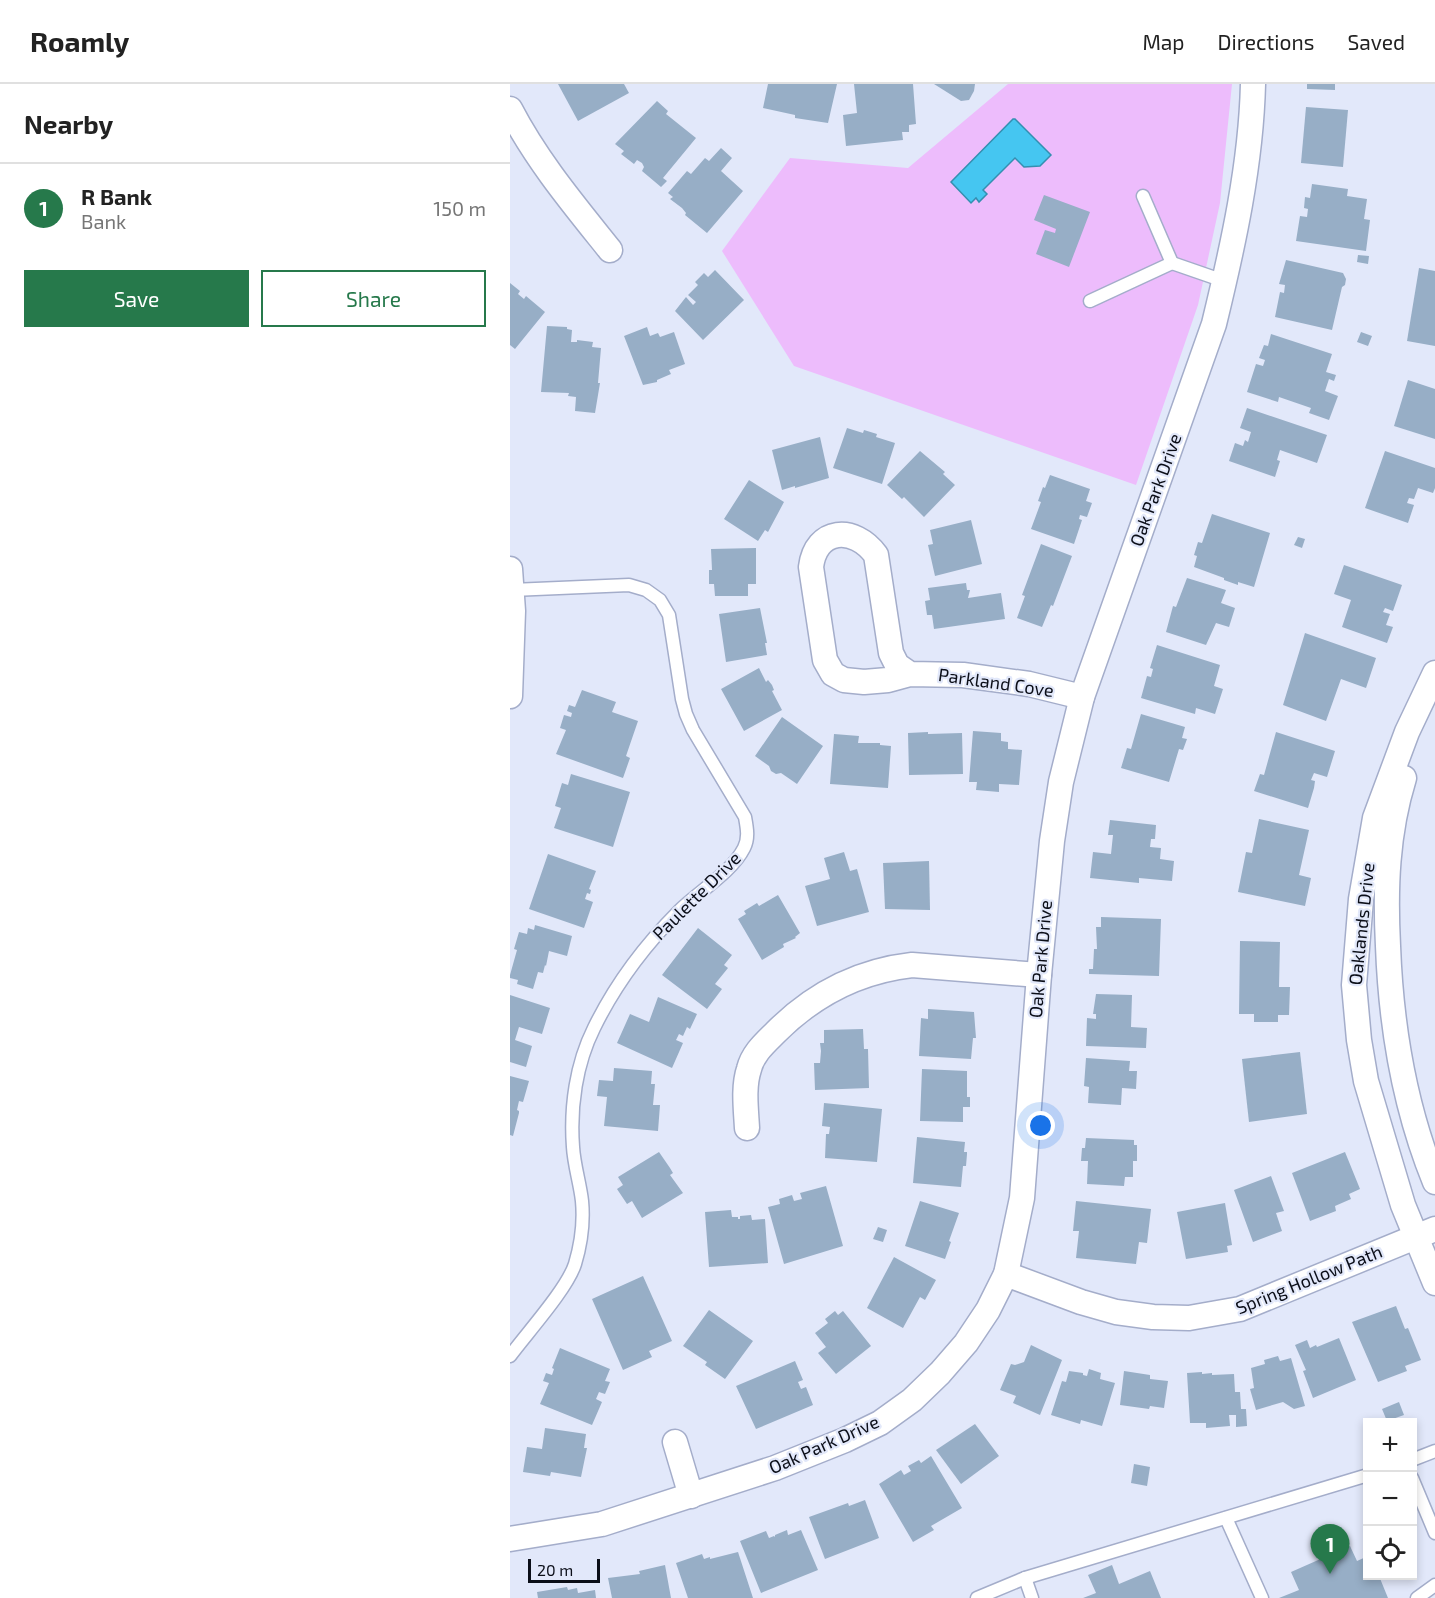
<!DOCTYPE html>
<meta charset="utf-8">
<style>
body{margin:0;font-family:"Exo 2",sans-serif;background:#f2f2f2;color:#222}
.controls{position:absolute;right:18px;bottom:18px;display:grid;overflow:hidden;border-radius:0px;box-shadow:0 3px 9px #0003}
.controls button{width:54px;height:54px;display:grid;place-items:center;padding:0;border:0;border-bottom:2px solid #e0e0e0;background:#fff;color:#222;font:30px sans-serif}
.scale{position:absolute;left:18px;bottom:15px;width:72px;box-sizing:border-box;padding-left:6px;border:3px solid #0b0e18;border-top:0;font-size:16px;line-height:21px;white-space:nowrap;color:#0b0e18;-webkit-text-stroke:4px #e2e8fa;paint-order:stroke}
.you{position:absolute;left:531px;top:1042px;width:21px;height:21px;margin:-15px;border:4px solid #fff;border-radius:50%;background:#1a73e8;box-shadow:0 0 0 9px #1a73e833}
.badge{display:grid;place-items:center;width:39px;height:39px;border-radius:50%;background:#26794b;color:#fff;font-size:20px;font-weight:700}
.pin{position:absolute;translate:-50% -50px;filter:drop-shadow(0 2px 3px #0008)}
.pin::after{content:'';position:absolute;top:32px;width:21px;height:18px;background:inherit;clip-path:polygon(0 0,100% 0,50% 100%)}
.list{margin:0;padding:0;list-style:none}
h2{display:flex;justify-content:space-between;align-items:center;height:78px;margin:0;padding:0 24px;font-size:26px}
h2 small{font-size:20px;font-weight:400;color:#767676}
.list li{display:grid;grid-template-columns:39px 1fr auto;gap:18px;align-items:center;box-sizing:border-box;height:90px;padding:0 24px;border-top:2px solid #e0e0e0}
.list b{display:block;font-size:22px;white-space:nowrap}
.list p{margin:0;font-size:20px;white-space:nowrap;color:#767676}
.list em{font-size:20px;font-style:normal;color:#767676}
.actions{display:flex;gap:12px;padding:18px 24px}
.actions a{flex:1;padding:14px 0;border:2px solid #26794b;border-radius:0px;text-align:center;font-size:21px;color:#26794b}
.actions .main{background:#26794b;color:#fff}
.icon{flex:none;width:33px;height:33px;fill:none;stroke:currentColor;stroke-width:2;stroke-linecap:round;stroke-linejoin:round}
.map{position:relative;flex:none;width:925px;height:1514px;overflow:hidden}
header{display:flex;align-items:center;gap:36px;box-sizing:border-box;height:84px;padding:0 30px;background:#fff;border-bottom:2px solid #e0e0e0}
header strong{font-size:28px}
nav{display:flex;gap:33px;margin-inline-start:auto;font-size:21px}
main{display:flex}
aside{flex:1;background:#fff}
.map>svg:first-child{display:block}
</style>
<header>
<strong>Roamly</strong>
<nav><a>Map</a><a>Directions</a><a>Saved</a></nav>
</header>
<main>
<aside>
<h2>Nearby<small></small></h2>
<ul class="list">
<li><span class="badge">1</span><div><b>R Bank</b><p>Bank</p></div><em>150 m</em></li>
</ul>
<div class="actions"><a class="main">Save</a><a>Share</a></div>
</aside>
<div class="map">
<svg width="925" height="1514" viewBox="0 0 925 1514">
<rect width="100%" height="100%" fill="#e2e8fa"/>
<path fill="#edbcfc" d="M498 0H722L710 119 688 221 626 401 284 282 212 167 280 74 398 84Z"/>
<path fill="#45c6f1" stroke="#348fb0" stroke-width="1.5" d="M503 35H505L541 71 530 82 514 83 505 74 473 106 477 110 469 118 466 114 461 119 441 98Z"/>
<g fill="#97aec6">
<path d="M48 0H114L119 9 68 37Z"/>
<path d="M258 0H327L318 39 285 34V31L253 24Z"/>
<path d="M344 0H403L406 40 399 41V48H392L393 56 336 62 333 31 347 29Z"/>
<path d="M424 0H465L464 7 459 16 451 17Z"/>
<path d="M797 0H825V6L797 5Z"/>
<path d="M147 17 158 27 156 30 186 54 153 94 157 97 151 103 132 87 134 83 132 79 127 76 124 80 111 70 114 67 105 60Z"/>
<path d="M796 23 838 26 833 83 791 79Z"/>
<path d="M211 64 222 74 211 87 233 107 197 149 175 131 176 129 172 124 160 115 163 113 158 109 177 87 181 90 195 74 199 77Z"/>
<path d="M802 100 838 105 837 112 857 115 854 135 860 136 856 167 786 157 790 132 797 133 798 125 794 124 795 113 800 114Z"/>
<path d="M534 111 580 128 559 183 526 170 535 146 545 149 546 145 524 136Z"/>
<path d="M848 171 859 172 858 180 847 178Z"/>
<path d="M776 176 833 189 836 195 835 201 832 203 822 246 765 233 770 208 774 209 775 201 769 200Z"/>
<path d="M909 184 925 187V262L897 257Z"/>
<path d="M205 186 234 216 193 256 165 227 176 213 183 221 186 218 178 211 188 201 185 198 194 189 198 193Z"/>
<path d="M0 199 10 207 8 210 14 215 16 212 35 228 5 265 0 261Z"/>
<path d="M37 242 57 243V245L62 246 61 258H67V256L83 258 82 263 91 264 88 299H90L85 329 65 327 66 313 58 312 59 309 31 308Z"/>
<path d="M137 243 140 252 148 249 150 253 164 248 175 280 159 286 161 290 147 296V298L133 301 114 252Z"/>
<path d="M851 248 862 252 858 262 847 258Z"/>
<path d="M761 250 822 270 816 288 826 291 824 297 819 295 815 307 828 312 819 336 799 329 801 324 769 313 768 318 737 308 746 280 753 282 755 276 749 274 754 261 758 262Z"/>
<path d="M898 296 925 305V355L884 342Z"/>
<path d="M737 324 817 351 807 379 770 366 767 376 770 377 765 393 719 377 725 359 733 362 735 356 738 358 741 348 730 344Z"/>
<path d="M337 344 353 349 354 346 367 350 366 353 385 359 372 400 323 384Z"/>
<path d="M310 353 319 394 285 404V402L272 406 262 366Z"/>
<path d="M410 367 435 388 433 390 445 401 414 433 394 413 392 415 377 401Z"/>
<path d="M875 367 925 384V404L923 409 908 404 904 415 899 414 897 419 904 421 898 439 855 424Z"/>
<path d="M540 391 580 405 576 417 582 419 577 433 570 431 569 435 572 436 564 460 521 445 531 418 528 417 533 403 535 404Z"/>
<path d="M239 396 274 418 258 448 255 446 248 457 214 435Z"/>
<path d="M702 430 760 449 744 503 728 498V501L714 496V494L684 483 687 472 684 471 688 458 692 459Z"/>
<path d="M461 436 472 480 425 492 418 461 423 460 420 446Z"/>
<path d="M788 453 795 455 792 464 784 461Z"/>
<path d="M531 460 562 472 543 522 541 521 532 543 507 534 515 512 512 511Z"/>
<path d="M246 464V500H238V512H205L204 500H199V486H202L201 465Z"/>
<path d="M834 481 892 501 883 527 875 524 873 528 880 530 876 541 883 543 877 559 832 543 841 516 824 510Z"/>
<path d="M677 494 716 506 711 519 725 524 719 543 706 539 696 561 656 548 663 522 666 523Z"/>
<path d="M456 499 457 506H460L458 514 491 509 495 535 424 545 422 531H417L415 517 420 516 418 504Z"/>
<path d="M250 524 257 559H255L257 571 216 578 209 530Z"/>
<path d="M795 549 866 574 856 604 831 595 816 637 773 621Z"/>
<path d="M647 561 710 581 704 602 713 605 705 630 686 624 685 630 631 614 637 592 641 593 643 585 640 584Z"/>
<path d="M249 584 256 598 258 596 262 601 264 606 262 607 272 626 234 647 211 605Z"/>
<path d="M72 606 106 618 102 628 128 637 116 672 120 674 113 694 46 670 56 646 50 644 54 631 61 633 62 629 57 627 59 621 65 623Z"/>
<path d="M631 630 675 643 672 654 677 655 673 666 669 665 659 698 611 684 617 664 621 665Z"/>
<path d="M272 633 313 662 287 700 271 689 266 690 261 687 259 682 245 672Z"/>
<path d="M463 647 491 649V657L498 658V665L512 666 509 701 489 700V708L466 706 467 698H459Z"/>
<path d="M418 648V650L452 649 453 690 399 691 398 649Z"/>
<path d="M766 648 825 667 817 693 804 689 801 696 805 697 804 704 798 724 744 707 750 690 754 691Z"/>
<path d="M324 650 349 652 348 659H370V661L381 662 378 704 320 700Z"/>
<path d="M61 690 120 708 103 763 44 744 51 724 45 722 52 699 58 701Z"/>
<path d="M749 735 799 746 789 791 801 794 795 822 728 808 736 768 742 769Z"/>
<path d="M600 736 646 741 645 755H641L640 763 651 764 650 775 664 777 662 797 629 794V799L580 794 583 768 601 770 603 751H598Z"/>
<path d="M334 768 340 787 347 785 359 828 307 842 295 802 320 795 314 774Z"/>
<path d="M38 770 86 787 79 805 81 806 80 810 77 809 75 815 83 818 74 844 19 825Z"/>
<path d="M419 777 420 826 375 825 373 779Z"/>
<path d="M268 811 290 849 285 853 286 854 273 860 274 863 252 876 228 835 236 830 234 827 247 819 249 822Z"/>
<path d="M591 833 651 835 649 892 579 890V885H583L584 865H587L586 843H591Z"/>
<path d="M25 841 62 852 57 872 39 867 36 882 35 881 33 889 28 888 23 905 7 900 8 896 0 894V891L7 866 4 865 9 848 17 850 18 844 24 846Z"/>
<path d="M188 844 222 871 214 881 218 884 205 900 212 905 197 925 152 891Z"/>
<path d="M730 857 770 858 769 903H780L779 931H768V938H744V930H729Z"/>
<path d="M586 910 622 911 621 943 637 944 636 964 576 962 577 934 586 935V930H583Z"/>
<path d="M0 911 40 924 32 950 9 943 5 956 22 962 16 983 0 978Z"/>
<path d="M148 913 187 930 180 945 177 943 173 952 169 950 166 956 173 959 162 984 107 959 120 930 139 938Z"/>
<path d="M418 925 464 928 466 954H463L461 975 409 972 411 934 418 935Z"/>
<path d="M353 945 354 965H358L359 1004 305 1006 304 979H310L311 967 310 959H314V946Z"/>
<path d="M790 968 797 1030 739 1038 732 975Z"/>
<path d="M576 974 620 977 619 987H627L626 1005 612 1004 611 1021 578 1019 579 1003 574 1002Z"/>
<path d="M104 984 142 987 141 1000H145L143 1021H150L148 1047 94 1042 97 1013 87 1012 89 996 103 997Z"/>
<path d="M412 985 457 987V1013H460V1023H453V1038L410 1037Z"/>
<path d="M0 992 19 997 13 1018 9 1017 7 1026 9 1027V1029L3 1052 0 1051Z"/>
<path d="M314 1019 372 1025 367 1078 315 1074 316 1050H319L320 1043 312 1042Z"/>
<path d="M407 1053 455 1058 454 1068H457V1070L456 1082H453L451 1103 403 1099Z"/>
<path d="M576 1054 624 1056V1061H627V1077H623V1093H615L614 1102 577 1100 578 1077H571L572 1064H575Z"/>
<path d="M149 1068 160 1084 163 1089 160 1091 173 1109 132 1134 122 1117 117 1120 107 1105 113 1101 108 1093Z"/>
<path d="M835 1068 850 1105 839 1110 841 1115 825 1122 826 1127 800 1137 782 1089Z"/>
<path d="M761 1092 774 1127 766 1129 772 1147 743 1158 724 1106Z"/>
<path d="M316 1102 333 1162 274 1180 258 1123 270 1120 269 1115 282 1111 284 1117 292 1115 290 1109Z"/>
<path d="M410 1117 449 1129 439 1157 441 1158 435 1175 395 1162Z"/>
<path d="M566 1117 641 1125 637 1159 629 1158 626 1180 566 1174 569 1147H563Z"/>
<path d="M715 1119 722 1161 717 1162 718 1168 676 1175 667 1128Z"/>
<path d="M221 1126 222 1133H228V1135H230V1132L241 1131 242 1136 255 1135 258 1179 199 1183 195 1128Z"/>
<path d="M368 1143 377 1146 373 1158 363 1155Z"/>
<path d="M384 1173 426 1196 415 1216 410 1213 393 1244 357 1224Z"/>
<path d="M133 1192 162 1257 139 1267 142 1273 113 1286 82 1215Z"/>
<path d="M886 1222 895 1245 898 1244 911 1276 895 1282 897 1287 868 1298 842 1238Z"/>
<path d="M199 1226 243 1257 215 1295 195 1281 197 1278 173 1262Z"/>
<path d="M325 1227 328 1231 333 1227 361 1262 326 1290 308 1269 316 1263 305 1249 318 1239 315 1235Z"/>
<path d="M829 1254 846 1296 803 1314 793 1287 796 1286 785 1261 797 1256 800 1264 806 1261 807 1263Z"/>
<path d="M521 1261 552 1276 530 1331 503 1319 506 1312 490 1306 501 1280 505 1281 514 1278Z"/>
<path d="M50 1264 100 1285 95 1297 100 1298 95 1310 89 1308 86 1315 92 1318 82 1341 30 1320 39 1299 33 1297 36 1289 42 1291 44 1285 42 1284Z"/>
<path d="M768 1272 770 1277 781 1274 795 1322 784 1325 773 1318 746 1326 740 1305 744 1304 741 1284 755 1280 754 1276Z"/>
<path d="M285 1277 293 1296 288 1298 291 1305 296 1303 303 1321 246 1345 226 1302Z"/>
<path d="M579 1285 591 1289 590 1295 605 1299 592 1342 571 1336 570 1340 541 1331 552 1297 556 1298 559 1287 573 1289V1291L577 1292Z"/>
<path d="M614 1287 640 1291V1295L658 1297 654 1324 640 1322 639 1325 610 1321Z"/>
<path d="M692 1288V1290L702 1289V1291L724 1290 725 1308H730L731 1325H736L737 1342 726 1343V1331H719L720 1342 696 1344V1339H680L677 1289Z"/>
<path d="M889 1318 894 1331 877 1337 872 1325Z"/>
<path d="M465 1340 489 1372 451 1400 426 1366Z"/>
<path d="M35 1344 76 1350 74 1364H77L71 1393 41 1388 40 1392 13 1388 17 1363 32 1365Z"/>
<path d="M421 1372 452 1424 421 1442 424 1446 403 1458 369 1400 391 1386 394 1391 401 1387 398 1382 409 1376 411 1379Z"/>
<path d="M624 1380 640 1383 637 1402 621 1399Z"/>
<path d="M355 1416 369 1454 315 1475 299 1433 338 1419 339 1422Z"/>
<path d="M277 1446 278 1451 291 1446 308 1486 251 1509 230 1457 256 1447 259 1454 264 1452 265 1453V1451Z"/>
<path d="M840 1462 847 1477 858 1472V1492H869L878 1514H769L789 1506 781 1488Z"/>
<path d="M228 1468 243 1514H178L166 1479 192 1470 194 1475 200 1473V1475Z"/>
<path d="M155 1481 161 1514H102L98 1494 130 1490 129 1487Z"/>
<path d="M602 1481 609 1500 640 1487 651 1514H573L586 1509 578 1491Z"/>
<path d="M57 1503 58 1506 67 1504 68 1509 85 1506 86 1514H28L27 1508Z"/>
</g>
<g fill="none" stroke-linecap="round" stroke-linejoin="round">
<defs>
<g id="service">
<path d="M633 112 662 179"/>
<path d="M580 217 662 179 714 197"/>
<path d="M0 1272C17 1249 57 1205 65 1180 71 1160 74 1138 72 1117 70 1099 64 1081 63 1063 60 1023 66 980 84 944 105 901 135 861 169 827 188 808 222 788 234 764 239 754 237 744 235 733L183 646 176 630 172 615 159 531 150 516 136 506 119 501 2 506"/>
<path d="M902 1376 925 1367"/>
<path d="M902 1394 925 1449"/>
<path d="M716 1434 752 1514"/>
<path d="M515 1494 522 1514"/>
<path d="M467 1514 515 1494 858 1391"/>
<path d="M907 1514 925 1501"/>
</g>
<g id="minor">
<path d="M0 25C27 77 64 121 100 166"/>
<path d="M0 485 3 527 0 612"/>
<path d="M925 589 897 648 865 734 851 815 844 901 849 956 856 997 893 1121 925 1199"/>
<path d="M400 590 378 596 354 598 334 596 323 590 315 576 301 483C306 444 344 441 366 471L381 569 387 581 400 590 453 591 519 600 572 613"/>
<path d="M894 694C877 749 875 804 878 862 881 943 894 1022 925 1098"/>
<path d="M237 1044C236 1025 233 1003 239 985 243 969 255 959 266 948 303 911 349 887 402 881L529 891"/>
<path d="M496 1190 571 1218 606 1228 643 1233 679 1234 730 1225 925 1145"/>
<path d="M165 1358 181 1412"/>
<path d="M0 1455 92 1440 265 1384 335 1356 370 1339 402 1316 430 1289 456 1259 478 1226 496 1190 512 1114 529 891 542 757 551 698 572 613 704 240C723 162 741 81 743 0"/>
</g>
</defs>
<use href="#service" stroke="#a4adca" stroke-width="15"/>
<use href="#minor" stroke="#a4adca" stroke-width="27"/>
<use href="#service" stroke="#fff" stroke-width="12"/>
<use href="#minor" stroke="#fff" stroke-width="24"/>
</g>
<g text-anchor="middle" stroke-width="4.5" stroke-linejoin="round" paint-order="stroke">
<g font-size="18" fill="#0b0e18" stroke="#e2e8fa">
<text transform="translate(646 406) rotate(-70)" y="6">Oak Park Drive</text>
<text transform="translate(486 599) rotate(8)" y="6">Parkland Cove</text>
<text transform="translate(187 812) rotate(-45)" y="6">Paulette Drive</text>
<text transform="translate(852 840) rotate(-84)" y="6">Oaklands Drive</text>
<text transform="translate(531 875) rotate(-85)" y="6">Oak Park Drive</text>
<text transform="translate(799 1196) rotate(-22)" y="6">Spring Hollow Path</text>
<text transform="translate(314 1361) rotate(-24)" y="6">Oak Park Drive</text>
</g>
</g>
</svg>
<div class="controls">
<button>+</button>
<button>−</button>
<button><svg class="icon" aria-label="locate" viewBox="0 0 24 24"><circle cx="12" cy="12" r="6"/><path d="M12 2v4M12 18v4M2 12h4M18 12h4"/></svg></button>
</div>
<div class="scale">20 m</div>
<div class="you"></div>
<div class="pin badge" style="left:820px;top:1490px">1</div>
</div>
</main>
